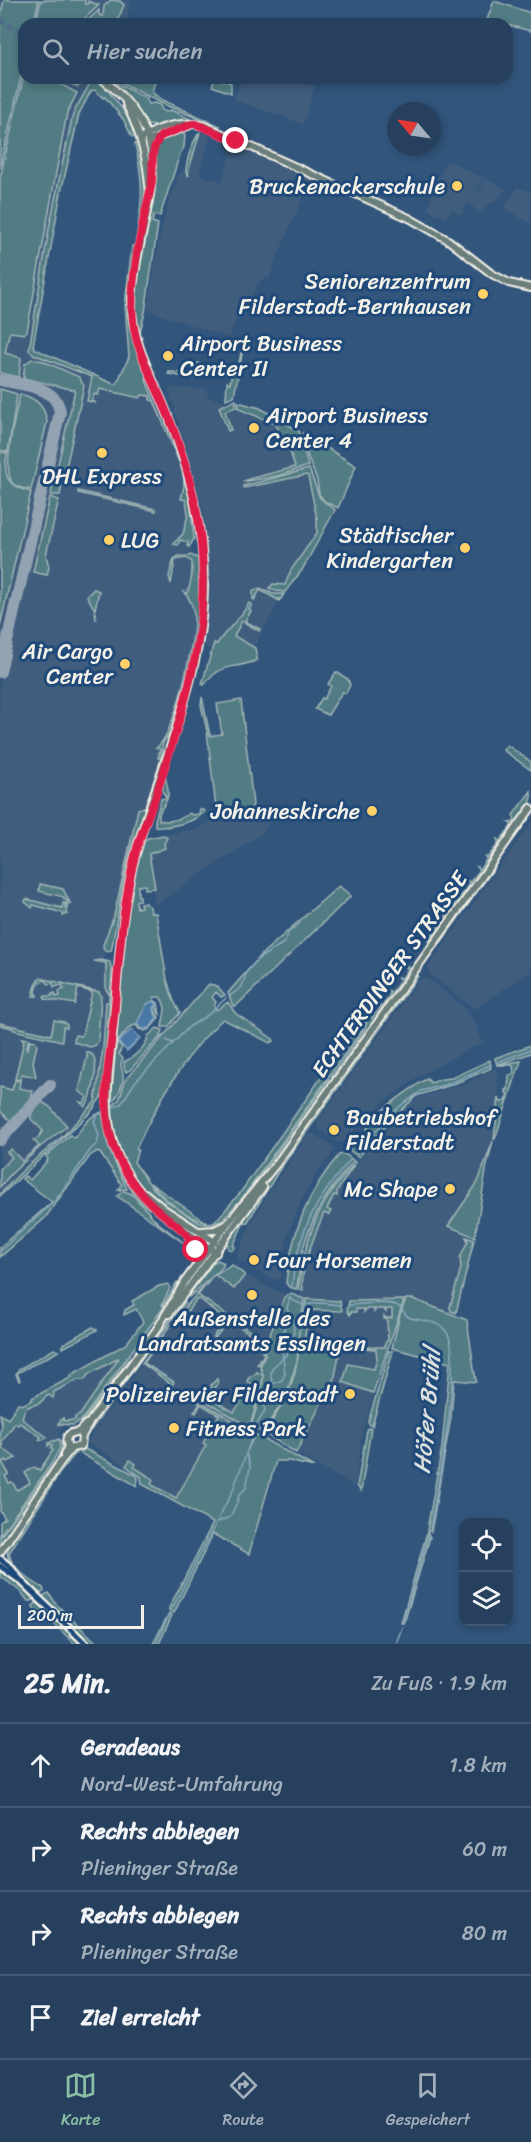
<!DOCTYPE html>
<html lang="de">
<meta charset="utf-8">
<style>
body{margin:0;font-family:Sriracha,sans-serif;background:#2e4763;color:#f1f3f6}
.controls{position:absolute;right:18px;bottom:18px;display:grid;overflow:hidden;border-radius:12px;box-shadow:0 3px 9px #0003}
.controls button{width:54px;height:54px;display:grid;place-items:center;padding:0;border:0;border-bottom:2px solid #425972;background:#26405d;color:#f1f3f6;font:30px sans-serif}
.compass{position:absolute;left:387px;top:102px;width:54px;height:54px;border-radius:50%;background:#26405d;box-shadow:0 3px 9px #0003;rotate:299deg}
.scale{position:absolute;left:18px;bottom:15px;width:126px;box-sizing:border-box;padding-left:6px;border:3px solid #f4f1e8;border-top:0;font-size:16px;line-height:21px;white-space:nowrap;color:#f4f1e8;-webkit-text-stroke:4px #1f4a7a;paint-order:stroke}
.stop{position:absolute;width:18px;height:18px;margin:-14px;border:4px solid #e11d48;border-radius:50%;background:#fff}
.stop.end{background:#e11d48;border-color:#fff;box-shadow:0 2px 6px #0008}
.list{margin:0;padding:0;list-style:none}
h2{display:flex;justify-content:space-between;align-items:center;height:78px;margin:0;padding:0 24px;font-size:26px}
h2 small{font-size:20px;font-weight:400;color:#a4afbc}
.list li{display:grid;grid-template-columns:39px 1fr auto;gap:18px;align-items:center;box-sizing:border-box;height:84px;padding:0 24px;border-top:2px solid #425972}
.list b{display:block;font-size:22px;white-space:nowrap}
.list p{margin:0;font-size:20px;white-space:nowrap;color:#a4afbc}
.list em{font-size:20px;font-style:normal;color:#a4afbc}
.icon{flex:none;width:33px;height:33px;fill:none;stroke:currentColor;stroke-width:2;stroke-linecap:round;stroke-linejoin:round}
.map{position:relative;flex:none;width:531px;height:1644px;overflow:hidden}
.search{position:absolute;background:#26405d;box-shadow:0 3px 9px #0003;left:18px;right:18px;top:18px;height:66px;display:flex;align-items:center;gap:15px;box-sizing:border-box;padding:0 21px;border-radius:18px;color:#a4afbc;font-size:22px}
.sheet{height:414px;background:#26405d}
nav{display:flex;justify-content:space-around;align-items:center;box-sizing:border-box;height:84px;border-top:2px solid #425972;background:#26405d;font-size:16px;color:#a4afbc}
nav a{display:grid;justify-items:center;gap:3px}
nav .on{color:#8abfa5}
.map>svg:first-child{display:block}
</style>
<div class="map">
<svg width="531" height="1644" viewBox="0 0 531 1644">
<rect width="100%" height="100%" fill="#32557c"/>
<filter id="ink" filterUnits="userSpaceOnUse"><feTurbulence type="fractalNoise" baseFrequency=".0167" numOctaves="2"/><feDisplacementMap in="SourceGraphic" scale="12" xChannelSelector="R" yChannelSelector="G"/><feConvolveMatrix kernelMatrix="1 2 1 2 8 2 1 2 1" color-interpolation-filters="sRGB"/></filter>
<g filter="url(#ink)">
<g fill="#3f5d7d">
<path d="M0 0H131L126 24H24V78H92L75 111 29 349 133 395 153 393 182 469 185 506 191 544 190 556 192 558 194 632 191 655 171 728 164 743 160 762 139 820 124 874 112 948 110 952H104L103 962 110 964 109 993 107 1039 98 1103 0 1195Z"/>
<path d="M242 78H293L315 86 303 124 234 100Z"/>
<path d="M198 132 206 133 210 136 199 175 222 181 235 140 314 175 291 224 269 279 264 278 259 283 233 327 229 338 147 310 159 240 166 211 178 175 185 168Z"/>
<path d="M446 160 484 178 477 191 480 193 473 206 467 203 461 215 452 210 446 219 427 209 438 182 436 180 441 174Z"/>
<path d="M485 178 506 189 494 203H490L481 213 473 208Z"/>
<path d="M517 187 531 192V222L529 223 504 208Z"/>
<path d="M172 387 196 389 205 387 209 397 230 403 236 402 270 417 355 468 328 522 288 586 253 649 236 663 204 647 209 609 207 545 202 503 169 391Z"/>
<path d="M472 542 476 544 467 555 453 545Z"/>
<path d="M250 809 271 821 263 833 155 905 148 854 164 835 196 829 214 819 221 822Z"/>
<path d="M531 823V972L474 1009 429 974 428 967Z"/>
<path d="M421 978H427L461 1004 473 1019 483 1042 421 1075 385 1101 343 1142H338L318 1128 317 1122Z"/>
<path d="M497 1068 499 1103 497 1129 486 1165 465 1268 453 1315 414 1301 323 1302 299 1298 317 1221 342 1180 375 1141 411 1103 420 1097 464 1084Z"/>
<path d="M313 1133 333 1146 335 1151 320 1169 302 1199 287 1238 281 1276 279 1279 273 1280 238 1260 237 1255 252 1221 267 1195 308 1135Z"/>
<path d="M232 1265 245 1275 287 1296 262 1371V1379L249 1426 224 1470 206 1518 144 1483 142 1476 88 1443 93 1431 171 1324 200 1289 215 1275Z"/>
<path d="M400 1307 362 1434 355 1487 265 1435 287 1397 300 1356 305 1308Z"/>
<path d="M120 1355 126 1359 81 1420 62 1424 56 1445 57 1450 11 1517 0 1464V1439L21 1409Z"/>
</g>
<g fill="#517c83" stroke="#a2b6b6" stroke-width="1.5">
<path d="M4 0H39L33 24H24V64L0 168V18Z"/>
<path d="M41 0H85V4H88V1L99 5 79 24H35Z"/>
<path d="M111 0 120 1 124 5 116 24H84L99 10V15L103 16 104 6Z"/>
<path d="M494 1 531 13V31L487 20Z"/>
<path d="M24 74V78H53L56 82 77 93 67 113 27 331 24 334 11 332 9 334 5 353 21 358 19 377 0 373V178Z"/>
<path d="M59 78H86L83 84 77 87Z"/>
<path d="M93 78H96C114 96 127 113 138 136L132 137 123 119 105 97 103 98 95 90 91 91 79 114 61 192 33 346 35 349 116 385 129 357 125 305 132 246H135C142 204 145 186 135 144L138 141C141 147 142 156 143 163 151 209 130 253 129 299 128 328 136 353 148 379L146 380 179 462 154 401 150 400V396L142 395 140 398 100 389 98 395 94 394 92 401 96 403 87 401 92 377 33 354 29 350 49 228 72 118 75 110Z"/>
<path d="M112 78H156L152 92 160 99 220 126 219 127 165 105Z"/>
<path d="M215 78 231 83V93L212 86Z"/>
<path d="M112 81 147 99 148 104 155 103 160 105 162 110 166 112 171 110 190 119 159 126 147 125 129 99Z"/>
<path d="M179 132 185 135 184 147 180 154 160 216 154 215 152 222 158 224 145 312 139 336C128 283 148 240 155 189 157 176 152 159 156 147 159 137 170 135 179 132Z"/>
<path d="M200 132 188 173 189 176 186 173C186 160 192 142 200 132Z"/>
<path d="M242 348 243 349 234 396 226 399 227 382 230 383 233 368H238Z"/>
<path d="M32 359 43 361 79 377 84 386 67 463 55 477 75 390 23 378 25 364Z"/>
<path d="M198 363 208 368 197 379 168 374 169 372 193 373 195 364Z"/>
<path d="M0 389 17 394 8 452 0 450Z"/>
<path d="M20 394C36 398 45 406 47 422L31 490C25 489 18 488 13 484 1 470 16 412 20 394Z"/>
<path d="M236 400V407L225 411 231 430 228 431 219 407Z"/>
<path d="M238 402 260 408 299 431 308 466 277 476 242 482 249 479 295 467 287 442 275 444 273 435 279 432 276 424 239 409Z"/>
<path d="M303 433 356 466 338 508 324 501 319 494 317 480 308 458Z"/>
<path d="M0 452 7 453C3 477 7 486 31 492L0 626Z"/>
<path d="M65 469 60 495H51L53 482Z"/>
<path d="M309 469 320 498 335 510 302 570 285 592 276 591 269 588 273 584 285 585 291 570 317 533V519L308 476 306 475 244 488 243 486Z"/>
<path d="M183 471 190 499 194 539 189 547 187 546 188 542 180 540 178 545 173 544 183 534 188 515 186 500 181 499 184 486Z"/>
<path d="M78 491 156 509V511L78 493Z"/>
<path d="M50 497 59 500 46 555 49 567 47 575 33 572Z"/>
<path d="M190 555 198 558 199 606 193 655 174 726 163 743 161 754 162 755V761L132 845 123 883 112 947 111 951 107 952 104 950 103 945 114 916 138 809 145 807 160 762 161 756 160 758H158L160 749 156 748C175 735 193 647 194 623 195 611 192 601 184 592L187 593C192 583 192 573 192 562L186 558 175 560 171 584 169 576 174 559 179 556H189Z"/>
<path d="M260 588 273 594H284L281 599H278L280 601 260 590 254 600 253 599V591Z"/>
<path d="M94 589 99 591 95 609 96 620 95 610 87 596Z"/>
<path d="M249 603 252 605 249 609 251 611 245 621 260 629 259 631 242 621 234 636 255 648 257 660C233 671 224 660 204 685L202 684 214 643 217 644C226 629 241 619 249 603Z"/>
<path d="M336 672 348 679 350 685 346 693 342 692 328 715 315 709 322 698 324 699 331 686 328 684Z"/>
<path d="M202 697 210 736 222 734 217 704 241 700 253 805 250 809 224 820 218 817 216 808 207 731 201 705Z"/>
<path d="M507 745 531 762V770L503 750Z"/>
<path d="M165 776C166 781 169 790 168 796 166 807 158 807 159 820 168 823 182 819 190 813L192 815 199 814 200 809 205 811C197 822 167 829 155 826V820L161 799 167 798 162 791Z"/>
<path d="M531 791V802L488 860 485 857H488L499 843 497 839 500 841 512 825 509 823 514 822 515 819 513 815Z"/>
<path d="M164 835 167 838 164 844 165 848 149 854 155 888 145 889V885L138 886V896H140V900L136 901 137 908 141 907 140 903H145L150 907 151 913H156L167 980 173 999 180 1013 168 1027H162C163 1016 169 1008 160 997H154V1000L158 1003 160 1015 156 1007 154 1008 159 1018 150 1029 145 1031 139 1029 136 1025 130 1027 117 1042 122 1047 119 1054 123 1059C119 1066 122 1067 123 1074 124 1083 118 1098 111 1103L128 910 134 875 145 840 148 838Z"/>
<path d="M486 860 488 861C470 889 451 915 430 941L427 938H430L439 926 438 923 440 924 449 912 448 909 450 910 459 898 458 895 461 896 469 884 468 881 470 882 479 871 477 867 480 869Z"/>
<path d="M493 865 495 867 438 947 435 945Z"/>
<path d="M40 884 63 889 70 903 64 899V897L39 891Z"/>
<path d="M339 886 351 896 236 1006H233L228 993 264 952Z"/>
<path d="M26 899 62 908 63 903H65V909L66 903 68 904 66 913 68 914 63 916V913L33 905 32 908 25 902Z"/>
<path d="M102 960 110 962 112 971 102 1096 91 1112 0 1196V1194L24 1169 64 1135 95 1102 103 1048 106 1002H109V994L106 989V963L94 961Z"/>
<path d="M408 966 410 969 335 1077H331L365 1029 368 1017 373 1018 374 1013H377L380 1008 379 1005 382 1007 390 994 389 991 392 992 401 980 398 978H402L408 969 406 967Z"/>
<path d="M417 973 418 976 278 1172 247 1223 244 1222 233 1246 235 1247 232 1250 228 1249 227 1242 231 1234 289 1150Z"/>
<path d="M40 978 99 992 101 996 98 1041 96 1045 90 1047 74 1042 75 1035 82 1036 92 992 78 988 75 1004 45 999 44 996H52V994L55 993 56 997 60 996 59 991 64 989 62 985 54 987 53 983 49 984 45 980 39 982 36 991 37 996H33L37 981Z"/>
<path d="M209 984 217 986 225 995 221 997 216 992 212 997 216 1002 214 1006 217 1010 228 1002 235 1013 273 1039 274 1041 270 1043 223 1019C187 1051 156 1105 136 1149L138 1150 134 1162 151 1186 166 1201 200 1223 208 1224 214 1223 240 1193 323 1075 328 1078 243 1197 222 1220 211 1226V1229C198 1229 189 1222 178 1215 134 1188 114 1158 111 1106 123 1101 121 1089 126 1079Z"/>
<path d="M366 1016 363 1029 329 1076 325 1072Z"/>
<path d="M54 1020 64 1022 67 1025V1028L63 1027 62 1041 14 1030 12 1028 0 1025V1023L51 1035Z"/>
<path d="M157 1028 163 1030 161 1036 130 1070 126 1072 124 1067V1062C133 1058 147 1046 148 1036Z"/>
<path d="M21 1038 29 1039 26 1049H28L30 1040 35 1041 37 1045 33 1062 36 1077 22 1074 20 1080 15 1079 24 1041Z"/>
<path d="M531 1045V1053L497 1065 495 1058Z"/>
<path d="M87 1052 93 1055C99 1066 93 1097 85 1107L80 1102 84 1103 87 1097 79 1091 87 1057Z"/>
<path d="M490 1060 491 1068 487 1070 451 1085 416 1096 376 1136 367 1129C372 1114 407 1092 421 1082L427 1079 431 1083 442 1079 452 1078Z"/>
<path d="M521 1061 495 1139H494L499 1098 500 1102 506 1101 508 1094 506 1093V1090H508L509 1075 514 1074 513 1065H497Z"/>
<path d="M329 1079V1085L254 1187 253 1185Z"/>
<path d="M15 1080 20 1081 19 1088 33 1091 31 1099 11 1121 0 1111V1087L12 1090Z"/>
<path d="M42 1102 50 1107 67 1126 40 1147 11 1174 0 1187V1169L12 1157 7 1152 11 1149 22 1161 39 1146 33 1140 37 1139 43 1131 31 1119V1114Z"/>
<path d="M102 1113 108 1147 127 1189 118 1190 122 1185 100 1153 96 1152 90 1156 45 1218 0 1257V1247L52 1202 22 1179 25 1176 30 1180 48 1160 46 1156 70 1135 74 1138C83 1128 88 1115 102 1113Z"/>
<path d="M104 1117 110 1142 117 1161 150 1208 149 1209C123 1189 109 1149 104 1117Z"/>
<path d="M359 1135 363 1136 371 1142 359 1157 350 1151 349 1146Z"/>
<path d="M493 1141 487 1165 475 1237 448 1226 478 1182Z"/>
<path d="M345 1154 354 1161C330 1187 310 1217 302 1253 299 1265 300 1277 296 1289L289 1287 286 1283C291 1235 307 1192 339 1155Z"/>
<path d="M356 1162 337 1191V1196L334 1195 327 1209 331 1211 329 1215 324 1213C316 1232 299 1271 303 1290H298C306 1234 317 1203 356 1162Z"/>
<path d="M150 1183 207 1223C185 1216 165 1200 150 1183Z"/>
<path d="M124 1191 132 1194 157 1222 184 1243 117 1196Z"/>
<path d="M466 1237 474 1240 456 1313 451 1311 450 1307 461 1268 460 1258 468 1241Z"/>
<path d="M218 1260 224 1263 222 1268 189 1297V1295L214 1262Z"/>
<path d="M232 1265 245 1275 234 1289 215 1275Z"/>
<path d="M210 1280 198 1295 260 1338 259 1340 229 1320 215 1338 218 1340 214 1345V1336L224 1319 200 1299 196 1300 184 1315H178Z"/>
<path d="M177 1282H179L169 1300 81 1421 73 1425 58 1424 63 1418 64 1421 75 1420V1417L80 1415 119 1358 89 1374 84 1380H77L54 1392 53 1398 49 1395C44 1397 41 1403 38 1404 28 1406 24 1407 22 1419L47 1437 43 1440H39L41 1437 20 1423 18 1425 15 1423 1 1443 3 1445 2 1448 16 1458 7 1462 6 1460 2 1462 9 1474 5 1476 9 1483 12 1482 17 1490 30 1483 25 1473 34 1467 40 1470 53 1450 51 1448 53 1445 50 1444 48 1446V1443L59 1439 60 1447 52 1463 0 1535V1522L5 1518 0 1511V1431L2 1427 0 1414 8 1419 18 1403 22 1405 32 1400V1398L72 1377 71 1375 126 1344 143 1322 136 1309 124 1315 125 1310 134 1305 132 1301 159 1286 168 1284 170 1288 162 1305 163 1306Z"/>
<path d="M291 1294 304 1299 300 1329 303 1322 306 1299 340 1301 342 1311 311 1310 307 1314 304 1349 340 1350 335 1376 296 1453 264 1433C288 1398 300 1374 299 1330L298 1358 288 1390 279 1408 262 1432 251 1427C254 1411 269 1380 260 1367L266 1353 260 1365 257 1364 261 1361 259 1359 262 1358 264 1353 262 1352 265 1351 267 1346 265 1343 268 1344 267 1338 269 1341 268 1350 270 1342 269 1337 284 1299 287 1295Z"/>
<path d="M406 1299H413L467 1320 476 1382 454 1380 451 1417 431 1532 427 1530 442 1447 450 1363 392 1348 400 1314Z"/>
<path d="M184 1300 185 1303 145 1354 91 1430H88Z"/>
<path d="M404 1300 373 1393 343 1382 348 1364 374 1369 377 1359 376 1349 350 1347H385V1343L388 1340 387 1319H384V1316L386 1318H392V1309H386V1312L384 1309H376L374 1312V1309H366L364 1312V1309H356V1312H351L350 1315 347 1310 349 1301Z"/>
<path d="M171 1324 144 1363 174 1382 172 1385 142 1363Z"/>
<path d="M93 1327 97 1330 63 1348V1344Z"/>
<path d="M54 1349 59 1351 17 1373 20 1380 19 1381 16 1374 19 1369Z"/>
<path d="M389 1351H393L372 1426 368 1423Z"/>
<path d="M128 1360 131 1361 83 1425 81 1423Z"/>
<path d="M257 1372 263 1375V1379L250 1427 197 1396 198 1394 206 1396 212 1387 211 1385 217 1379 218 1384 208 1397 234 1412 253 1385 247 1381 250 1376 254 1375Z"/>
<path d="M195 1398 254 1433 248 1449 255 1434 314 1467 289 1461H276L249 1554 213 1534 174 1613 169 1610V1608L213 1523 142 1484 141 1477 126 1466 130 1460 136 1464 134 1467 153 1479 151 1484 154 1486 176 1498 206 1445 203 1443 219 1415 201 1404 196 1413 194 1412 200 1404 194 1400Z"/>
<path d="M369 1428 371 1429 361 1491 357 1486 367 1430Z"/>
<path d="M61 1440 65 1447 61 1457 0 1545V1537L56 1461 62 1448Z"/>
<path d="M79 1449 59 1474 9 1553C11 1568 31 1581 43 1588L44 1591 40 1594C27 1585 7 1566 7 1550L58 1471 71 1452Z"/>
<path d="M85 1449 136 1475 138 1478 137 1486 80 1453Z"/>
<path d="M427 1532 430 1537 404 1623H401Z"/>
<path d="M0 1572C13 1576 26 1588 33 1598L32 1601H28L21 1592 0 1576Z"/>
<path d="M49 1593 56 1604 98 1644H90L44 1599 43 1596Z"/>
<path d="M36 1603 41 1605 82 1644H75L48 1618 34 1609 33 1606Z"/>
<path d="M169 1613 172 1615 159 1644H153Z"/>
</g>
<g fill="#4978a5" stroke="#8da8c0" stroke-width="1.5">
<path d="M153 1001 158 1005 153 1008 157 1018 150 1028 141 1029 137 1023 138 1021 147 1004Z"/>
<path d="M132 1029 140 1038 127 1051 118 1042Z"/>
</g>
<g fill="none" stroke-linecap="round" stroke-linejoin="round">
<g stroke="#8da8c0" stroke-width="1.5">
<path d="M230 996 242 987 247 971 258 959 285 942 288 933 300 923"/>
<path d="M166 1040 173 1043"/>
<path d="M498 1062 531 1049"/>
<path d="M111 1108 121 1104 135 1082 189 1027 209 1014 226 998"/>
<path d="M373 1134 400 1106 421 1091 448 1084 490 1065"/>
<path d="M357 1153 368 1141"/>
<path d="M0 1251 55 1201 91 1149 97 1144 99 1135 94 1121 99 1113 107 1110"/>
<path d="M292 1286C298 1231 314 1202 350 1160"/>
<path d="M290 1299 303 1305 321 1303 341 1305"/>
<path d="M348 1305C359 1305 389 1300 398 1306 403 1309 404 1316 411 1318 422 1321 436 1320 445 1330 466 1352 436 1495 430 1529"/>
<path d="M273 1384 282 1380 285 1374 283 1358C293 1350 296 1330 292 1318"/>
<path d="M218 1522 230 1517 237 1503 239 1495 246 1488 250 1467 247 1455"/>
<path d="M171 1611 233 1490 257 1424 265 1411 264 1406 272 1384 271 1372 273 1367 283 1358C282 1350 284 1328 286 1320L291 1318 287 1308 290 1297"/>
<path d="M403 1623 428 1536"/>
<path d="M156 1644 169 1614"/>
<path d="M396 1644 402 1627"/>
</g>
<g stroke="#93a3b2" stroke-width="12">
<path d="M0 380C21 385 57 385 60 412L0 672"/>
<path d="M0 1140 50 1085"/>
</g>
<path stroke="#4f6c8c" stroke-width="6" stroke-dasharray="6 3" stroke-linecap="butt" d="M0 20 24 34"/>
<defs>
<g id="minor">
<path d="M0 1559 10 1567 22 1582 86 1644"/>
<path d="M0 1566 18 1579"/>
</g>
<g id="major">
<path d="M101 78C175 135 151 183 137 261 134 278 131 295 132 312 135 348 154 380 167 413 189 469 204 526 204 586 203 679 161 761 137 849 121 908 118 970 113 1031 108 1078 100 1125 124 1168 145 1206 181 1227 216 1253"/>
<path d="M126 104C139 130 147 156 149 186"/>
<path d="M141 139C159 126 184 120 205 126L409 218 448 240 492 274 509 283 531 288"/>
<path d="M148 141 190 125"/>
<path d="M145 1193 164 1209 215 1242"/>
<path d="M201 1231 215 1230 225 1225"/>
<path d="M189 1237 197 1252V1263"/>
<path d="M169 1314 263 1187"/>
<path d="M157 1329 185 1281 228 1223 277 1163 531 808"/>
<path d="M64 1455 68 1446C64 1439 68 1431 77 1433L86 1424"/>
<path d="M0 1552 60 1463 72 1448 81 1446 82 1436 91 1420 159 1326"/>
</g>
</defs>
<use href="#minor" stroke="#f4f1e8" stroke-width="10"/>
<use href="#major" stroke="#f4f1e8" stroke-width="10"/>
<use href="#minor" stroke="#1f4a7a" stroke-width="5"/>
<use href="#major" stroke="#6b7f7c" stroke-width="6"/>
</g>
</g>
<g fill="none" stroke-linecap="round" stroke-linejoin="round" filter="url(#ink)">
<path stroke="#e11d48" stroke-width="8" d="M196 1250C189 1232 174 1224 160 1212 136 1192 117 1164 110 1134 101 1097 110 1055 114 1017 119 960 122 903 137 848 142 831 149 814 155 798 191 687 221 598 190 481 183 455 174 428 163 403 154 382 142 361 136 338 125 296 141 229 151 187 155 170 148 151 161 136L192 124H196L236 141"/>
</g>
<g fill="#ffd166" stroke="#1f4a7a" stroke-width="2">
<circle cx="457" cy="186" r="6"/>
<circle cx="483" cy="294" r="6"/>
<circle cx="168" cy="356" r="6"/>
<circle cx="254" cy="428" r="6"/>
<circle cx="102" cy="453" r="6"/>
<circle cx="109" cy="540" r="6"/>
<circle cx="465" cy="548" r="6"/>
<circle cx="125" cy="664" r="6"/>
<circle cx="372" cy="811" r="6"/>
<circle cx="334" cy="1130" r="6"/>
<circle cx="450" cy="1189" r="6"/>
<circle cx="254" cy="1260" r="6"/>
<circle cx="252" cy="1295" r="6"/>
<circle cx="350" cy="1394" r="6"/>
<circle cx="174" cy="1428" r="6"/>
</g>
<g text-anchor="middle" stroke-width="6" stroke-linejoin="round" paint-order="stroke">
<g font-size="22" fill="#f4f1e8" stroke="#1f4a7a" text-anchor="end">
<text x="445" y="194">Bruckenackerschule</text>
<text x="471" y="289">Seniorenzentrum<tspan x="471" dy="25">Filderstadt-Bernhausen</tspan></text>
<text x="180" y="351" text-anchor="start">Airport Business<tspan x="180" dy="25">Center II</tspan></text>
<text x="266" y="423" text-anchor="start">Airport Business<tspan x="266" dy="25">Center 4</tspan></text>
<text x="102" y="484" text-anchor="middle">DHL Express</text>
<text x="453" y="543">Städtischer<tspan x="453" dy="25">Kindergarten</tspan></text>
<text x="121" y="548" text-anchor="start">LUG</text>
<text x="113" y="659">Air Cargo<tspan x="113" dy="25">Center</tspan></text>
<text x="360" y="819">Johanneskirche</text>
<text x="346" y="1125" text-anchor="start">Baubetriebshof<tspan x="346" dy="25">Filderstadt</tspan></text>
<text x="438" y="1197">Mc Shape</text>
<text x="266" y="1268" text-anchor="start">Four Horsemen</text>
<text x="252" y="1326" text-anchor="middle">Außenstelle des<tspan x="252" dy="25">Landratsamts Esslingen</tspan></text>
<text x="338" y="1402">Polizeirevier Filderstadt</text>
<text x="186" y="1436" text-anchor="start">Fitness Park</text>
</g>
<g font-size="22" fill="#f4f1e8" stroke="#1f4a7a">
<text transform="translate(389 974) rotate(-54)" y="8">ECHTERDINGER STRASSE</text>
</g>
<g font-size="24" font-style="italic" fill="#dadfde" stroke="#1f4a7a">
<text transform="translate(427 1411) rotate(-85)" y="8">Höfer Brühl</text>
</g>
</g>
</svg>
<div class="controls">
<button><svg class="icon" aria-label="locate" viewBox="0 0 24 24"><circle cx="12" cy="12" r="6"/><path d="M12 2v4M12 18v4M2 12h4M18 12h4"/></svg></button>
<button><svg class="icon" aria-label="layers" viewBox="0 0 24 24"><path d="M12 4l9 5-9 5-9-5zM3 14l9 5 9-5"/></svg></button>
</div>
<svg class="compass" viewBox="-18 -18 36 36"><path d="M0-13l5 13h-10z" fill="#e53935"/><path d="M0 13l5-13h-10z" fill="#a4afbc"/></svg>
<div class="scale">200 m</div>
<div class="stop" style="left:196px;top:1250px"></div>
<div class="stop end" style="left:236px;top:141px"></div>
<div class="search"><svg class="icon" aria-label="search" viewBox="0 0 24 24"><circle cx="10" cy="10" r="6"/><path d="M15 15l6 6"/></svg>Hier suchen</div>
</div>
<section class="sheet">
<h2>25 Min.<small>Zu Fuß · 1.9 km</small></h2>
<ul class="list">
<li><svg class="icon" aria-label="ahead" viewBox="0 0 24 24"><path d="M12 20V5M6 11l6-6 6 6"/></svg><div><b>Geradeaus</b><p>Nord-West-Umfahrung</p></div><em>1.8 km</em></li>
<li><svg class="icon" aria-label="right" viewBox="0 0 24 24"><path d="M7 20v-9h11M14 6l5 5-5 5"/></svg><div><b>Rechts abbiegen</b><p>Plieninger Straße</p></div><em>60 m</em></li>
<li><svg class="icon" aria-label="right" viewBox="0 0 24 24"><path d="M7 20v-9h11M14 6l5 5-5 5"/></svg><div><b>Rechts abbiegen</b><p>Plieninger Straße</p></div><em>80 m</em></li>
<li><svg class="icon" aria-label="arrive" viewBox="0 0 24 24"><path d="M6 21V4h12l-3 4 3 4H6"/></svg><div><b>Ziel erreicht</b></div></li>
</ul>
</section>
<nav>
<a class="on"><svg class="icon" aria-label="map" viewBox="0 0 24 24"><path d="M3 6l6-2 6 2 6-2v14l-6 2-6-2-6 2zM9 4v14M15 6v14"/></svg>Karte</a>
<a><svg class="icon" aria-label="directions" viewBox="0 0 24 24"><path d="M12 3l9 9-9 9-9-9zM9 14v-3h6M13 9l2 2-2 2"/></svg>Route</a>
<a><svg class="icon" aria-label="saved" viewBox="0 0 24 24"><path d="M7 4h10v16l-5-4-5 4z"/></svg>Gespeichert</a>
</nav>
